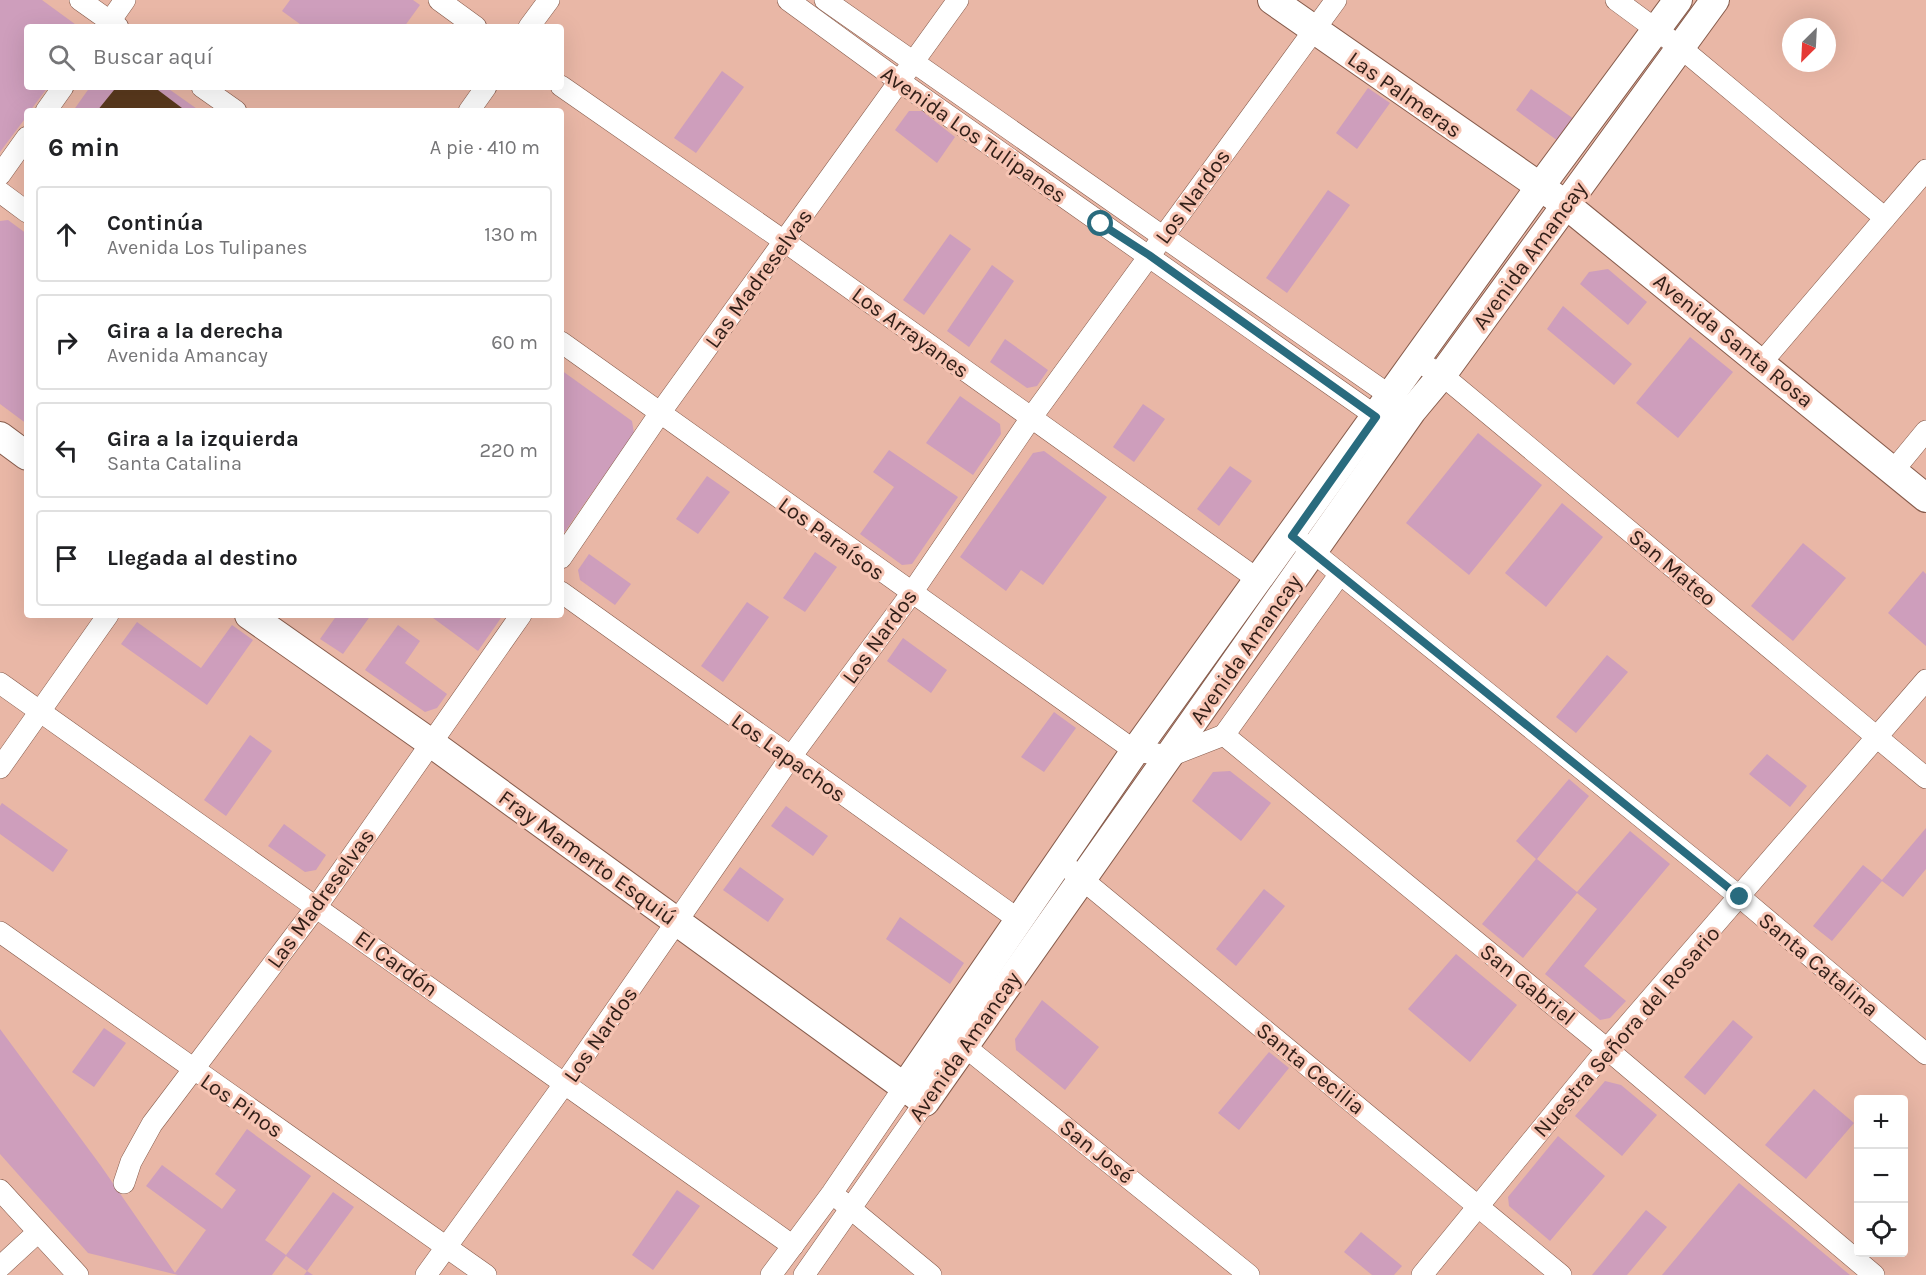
<!DOCTYPE html>
<html lang="es">
<meta charset="utf-8">
<style>
body{margin:0;font-family:Karla,sans-serif;background:#f2f2f2;color:#202124}
.controls{position:absolute;right:18px;bottom:18px;display:grid;overflow:hidden;border-radius:6px;box-shadow:0 6px 24px #0002}
.controls button{width:54px;height:54px;display:grid;place-items:center;padding:0;border:0;border-bottom:2px solid #e0e0e0;background:#fff;color:#202124;font:30px sans-serif}
.compass{position:absolute;left:1782px;top:18px;width:54px;height:54px;border-radius:50%;background:#fff;box-shadow:0 6px 24px #0002;rotate:204deg}
.stop{position:absolute;width:18px;height:18px;margin:-14px;border:4px solid #296b7e;border-radius:50%;background:#fff}
.stop.end{background:#296b7e;border-color:#fff;box-shadow:0 2px 6px #0008}
.list{margin:0;padding:0;list-style:none}
h2{display:flex;justify-content:space-between;align-items:center;height:78px;margin:0;padding:0 24px;font-size:26px}
h2 small{font-size:20px;font-weight:400;color:#757577}
.list li{display:grid;grid-template-columns:39px 1fr auto;gap:18px;align-items:center;box-sizing:border-box;height:96px;margin:0 12px 12px;padding:0 12px;border:2px solid #e0e0e0;border-radius:6px}
.list b{display:block;font-size:22px;white-space:nowrap}
.list p{margin:0;font-size:20px;white-space:nowrap;color:#757577}
.list em{font-size:20px;font-style:normal;color:#757577}
.icon{flex:none;width:33px;height:33px;fill:none;stroke:currentColor;stroke-width:2;stroke-linecap:round;stroke-linejoin:round}
.map{position:relative;flex:none;width:1926px;height:1275px;overflow:hidden}
.search{position:absolute;background:#fff;box-shadow:0 6px 24px #0002;left:24px;top:24px;width:540px;height:66px;display:flex;align-items:center;gap:15px;box-sizing:border-box;padding:0 21px;border-radius:6px;color:#757577;font-size:22px}
.panel{position:absolute;background:#fff;box-shadow:0 6px 24px #0002;left:24px;top:108px;width:540px;height:510px;border-radius:6px}
.map>svg:first-child{display:block}
</style>
<div class="map">
<svg width="1926" height="1275" viewBox="0 0 1926 1275">
<rect width="100%" height="100%" fill="#e9b7a6"/>
<g fill="#ce9ebc">
<path d="M0 0H42L79 27H27V87H48L30 111H27V116L0 152Z"/>
<path d="M290 0H413L420 5 404 27H304L282 11Z"/>
<path d="M722 71 744 87 696 153 674 138Z"/>
<path d="M90 87H166L200 111H73Z"/>
<path d="M1368 88 1390 103 1357 149 1336 133Z"/>
<path d="M1531 89 1574 119 1558 141 1516 110Z"/>
<path d="M909 111H922L955 137 937 163 895 130Z"/>
<path d="M1328 190 1350 205 1287 293 1266 278Z"/>
<path d="M8 220 27 234V424L0 404V221Z"/>
<path d="M950 234 971 249 924 315 903 300Z"/>
<path d="M992 265 1014 281 969 347 947 331Z"/>
<path d="M1608 269 1647 302 1628 325 1580 284 1589 272Z"/>
<path d="M1563 306 1632 364 1614 385 1547 329Z"/>
<path d="M1690 337 1733 372 1678 438 1636 403Z"/>
<path d="M1005 339 1048 370 1037 386 1027 388 990 362Z"/>
<path d="M561 370 632 421 634 433 561 537Z"/>
<path d="M960 396 1000 424 1001 434 973 475 926 443Z"/>
<path d="M1143 404 1165 419 1134 462 1113 447Z"/>
<path d="M1478 433 1542 485 1469 575 1406 523Z"/>
<path d="M889 450 958 497 912 564 902 565 860 534 894 487 873 472Z"/>
<path d="M1044 451 1107 497 1043 585 1021 570 1006 591 960 557 1033 453Z"/>
<path d="M1230 466 1252 481 1219 526 1197 509Z"/>
<path d="M707 476 730 492 698 534 676 519Z"/>
<path d="M1562 503 1603 537 1546 607 1505 573Z"/>
<path d="M1803 543 1846 578 1793 641 1751 606Z"/>
<path d="M815 552 837 567 805 612 783 598Z"/>
<path d="M589 554 631 584 615 605 580 580 578 570Z"/>
<path d="M1923 571 1926 574V646L1888 613Z"/>
<path d="M747 602 769 617 723 682 701 666Z"/>
<path d="M337 615H371L343 654 320 639Z"/>
<path d="M429 615H503L478 651Z"/>
<path d="M137 622 201 668 232 625 253 640 207 705 121 644Z"/>
<path d="M398 625 420 641 405 663 447 694 437 708 425 712 365 670Z"/>
<path d="M903 638 947 670 931 693 887 661Z"/>
<path d="M1607 655 1628 672 1576 733 1556 717Z"/>
<path d="M1054 712 1076 728 1044 772 1021 757Z"/>
<path d="M250 735 272 751 226 816 204 800Z"/>
<path d="M1767 754 1807 786 1790 807 1749 774Z"/>
<path d="M1230 771 1271 803 1241 841 1192 801 1213 772Z"/>
<path d="M1569 779 1589 796 1537 859 1577 892 1630 831 1670 864 1584 966 1626 1001 1610 1018 1600 1020 1545 974 1597 909 1577 893 1523 958 1482 924 1536 859 1516 841Z"/>
<path d="M2 803 68 850 53 872 0 834V806Z"/>
<path d="M786 806 828 836 813 856 771 826Z"/>
<path d="M284 824 326 855 316 870 305 872 268 846Z"/>
<path d="M1926 828V869L1903 897 1882 881 1832 941 1813 926 1863 865 1882 880Z"/>
<path d="M740 867 784 899 768 922 723 890Z"/>
<path d="M1264 889 1285 906 1236 966 1216 949Z"/>
<path d="M900 917 964 963 950 984 886 939Z"/>
<path d="M1456 954 1517 1005 1470 1062 1408 1009Z"/>
<path d="M1042 1000 1099 1047 1065 1090 1016 1050 1015 1039Z"/>
<path d="M1733 1020 1753 1037 1705 1095 1684 1077Z"/>
<path d="M104 1028 126 1043 94 1087 72 1072Z"/>
<path d="M0 1029 101 1166 175 1273 206 1230 146 1186 162 1165 222 1209 236 1190 215 1174 247 1129 311 1176 265 1240 286 1255 333 1192 354 1207 307 1271 313 1275H304L307 1271 286 1256 272 1275H178L88 1253 0 1154Z"/>
<path d="M1269 1052 1289 1068 1239 1130 1218 1113Z"/>
<path d="M1605 1081 1621 1085 1657 1115 1622 1156 1575 1116Z"/>
<path d="M1814 1089 1854 1123 1806 1179 1765 1145Z"/>
<path d="M1558 1136 1605 1176 1550 1241 1509 1206 1508 1197Z"/>
<path d="M1739 1183 1850 1275H1662Z"/>
<path d="M677 1190 700 1206 653 1270 632 1255Z"/>
<path d="M1646 1210 1667 1227 1627 1275H1592Z"/>
<path d="M1361 1232 1402 1266 1394 1275H1372L1344 1252Z"/>
</g>
<path fill="#5b3a1e" d="M109 87H154L186 111H97L114 90Z"/>
<g fill="none" stroke-linecap="round" stroke-linejoin="round">
<defs>
<g id="street">
<path d="M80 0 118 27"/>
<path d="M439 0 476 27"/>
<path d="M788 0 899 81 1387 424"/>
<path d="M825 0 1402 404"/>
<path d="M1616 0 1681 48 1885 218"/>
<path d="M106 27 125 0"/>
<path d="M529 27 549 0"/>
<path d="M561 86 784 241 1260 581"/>
<path d="M202 87 236 111"/>
<path d="M46 111 63 87"/>
<path d="M469 111 486 87"/>
<path d="M0 175 27 137"/>
<path d="M0 192 27 212"/>
<path d="M561 342 1135 751 1170 756 1224 735 1607 1049 1874 1275"/>
<path d="M1417 361 1442 375 1926 778"/>
<path d="M1762 362 1926 170"/>
<path d="M1893 471 1926 431"/>
<path d="M1302 543 1740 897 1926 1054"/>
<path d="M561 558 660 413 958 0"/>
<path d="M561 592 1019 920"/>
<path d="M0 683 793 1246"/>
<path d="M1224 735 1340 574"/>
<path d="M0 768 108 615"/>
<path d="M1060 861 1561 1275"/>
<path d="M0 932 486 1275"/>
<path d="M953 1037 1249 1275"/>
<path d="M124 1183 131 1162 152 1124 317 906 521 615"/>
<path d="M0 1190 78 1275"/>
<path d="M839 1199 931 1275"/>
<path d="M0 1267 38 1232"/>
<path d="M426 1275 565 1083 790 758 911 594 1031 418 1336 0"/>
<path d="M771 1275 832 1193 905 1086"/>
<path d="M804 1275 925 1102"/>
<path d="M1422 1275 1607 1049 1926 680"/>
</g>
<g id="secondary">
<path d="M1272 0 1565 204 1926 498"/>
<path d="M0 436 27 456"/>
<path d="M249 615 431 743 925 1102 1412 411 1442 375 1715 0"/>
<path d="M905 1086 1135 751 1539 188 1678 0"/>
</g>
</defs>
<use href="#street" stroke="#865b4b" stroke-width="22"/>
<use href="#secondary" stroke="#865b4b" stroke-width="30"/>
<use href="#street" stroke="#fff" stroke-width="21"/>
<use href="#secondary" stroke="#fff" stroke-width="28"/>
</g>
<g fill="none" stroke-linecap="round" stroke-linejoin="round">
<path stroke="#296b7e" stroke-width="8" d="M1101 224 1149 255 1376 417 1292 536 1740 897"/>
</g>
<g text-anchor="middle" stroke-width="6" stroke-linejoin="round" paint-order="stroke">
<g font-size="22" fill="#301e17" stroke="#f6c4b3">
<text transform="translate(1405 94) rotate(35)" y="8">Las Palmeras</text>
<text transform="translate(974 134) rotate(35)" y="8">Avenida Los Tulipanes</text>
<text transform="translate(1192 196) rotate(-54)" y="8">Los Nardos</text>
<text transform="translate(1529 255) rotate(-54)" y="8">Avenida Amancay</text>
<text transform="translate(758 278) rotate(-54)" y="8">Las Madreselvas</text>
<text transform="translate(911 332) rotate(36)" y="8">Los Arrayanes</text>
<text transform="translate(1734 340) rotate(39)" y="8">Avenida Santa Rosa</text>
<text transform="translate(832 538) rotate(36)" y="8">Los Paraísos</text>
<text transform="translate(1673 567) rotate(40)" y="8">San Mateo</text>
<text transform="translate(879 636) rotate(-54)" y="8">Los Nardos</text>
<text transform="translate(1245 649) rotate(-55)" y="8">Avenida Amancay</text>
<text transform="translate(789 757) rotate(36)" y="8">Los Lapachos</text>
<text transform="translate(588 857) rotate(36)" y="8">Fray Mamerto Esquiú</text>
<text transform="translate(320 898) rotate(-54)" y="8">Las Madreselvas</text>
<text transform="translate(397 963) rotate(36)" y="8">El Cardón</text>
<text transform="translate(1819 964) rotate(40)" y="8">Santa Catalina</text>
<text transform="translate(1528 984) rotate(39)" y="8">San Gabriel</text>
<text transform="translate(1626 1031) rotate(-49)" y="8">Nuestra Señora del Rosario</text>
<text transform="translate(600 1034) rotate(-55)" y="8">Los Nardos</text>
<text transform="translate(964 1046) rotate(-55)" y="8">Avenida Amancay</text>
<text transform="translate(1311 1068) rotate(39)" y="8">Santa Cecilia</text>
<text transform="translate(242 1105) rotate(35)" y="8">Los Pinos</text>
<text transform="translate(1097 1151) rotate(39)" y="8">San José</text>
</g>
</g>
</svg>
<div class="controls">
<button>+</button>
<button>−</button>
<button><svg class="icon" aria-label="locate" viewBox="0 0 24 24"><circle cx="12" cy="12" r="6"/><path d="M12 2v4M12 18v4M2 12h4M18 12h4"/></svg></button>
</div>
<svg class="compass" viewBox="-18 -18 36 36"><path d="M0-13l5 13h-10z" fill="#e53935"/><path d="M0 13l5-13h-10z" fill="#757577"/></svg>
<div class="stop" style="left:1101px;top:224px"></div>
<div class="stop end" style="left:1740px;top:897px"></div>
<div class="search"><svg class="icon" aria-label="search" viewBox="0 0 24 24"><circle cx="10" cy="10" r="6"/><path d="M15 15l6 6"/></svg>Buscar aquí</div>
<section class="panel">
<h2>6 min<small>A pie · 410 m</small></h2>
<ul class="list">
<li><svg class="icon" aria-label="ahead" viewBox="0 0 24 24"><path d="M12 20V5M6 11l6-6 6 6"/></svg><div><b>Continúa</b><p>Avenida Los Tulipanes</p></div><em>130 m</em></li>
<li><svg class="icon" aria-label="right" viewBox="0 0 24 24"><path d="M7 20v-9h11M14 6l5 5-5 5"/></svg><div><b>Gira a la derecha</b><p>Avenida Amancay</p></div><em>60 m</em></li>
<li><svg class="icon" aria-label="left" viewBox="0 0 24 24"><path d="M17 20v-9H6M10 6l-5 5 5 5"/></svg><div><b>Gira a la izquierda</b><p>Santa Catalina</p></div><em>220 m</em></li>
<li><svg class="icon" aria-label="arrive" viewBox="0 0 24 24"><path d="M6 21V4h12l-3 4 3 4H6"/></svg><div><b>Llegada al destino</b></div></li>
</ul>
</section>
</div>
